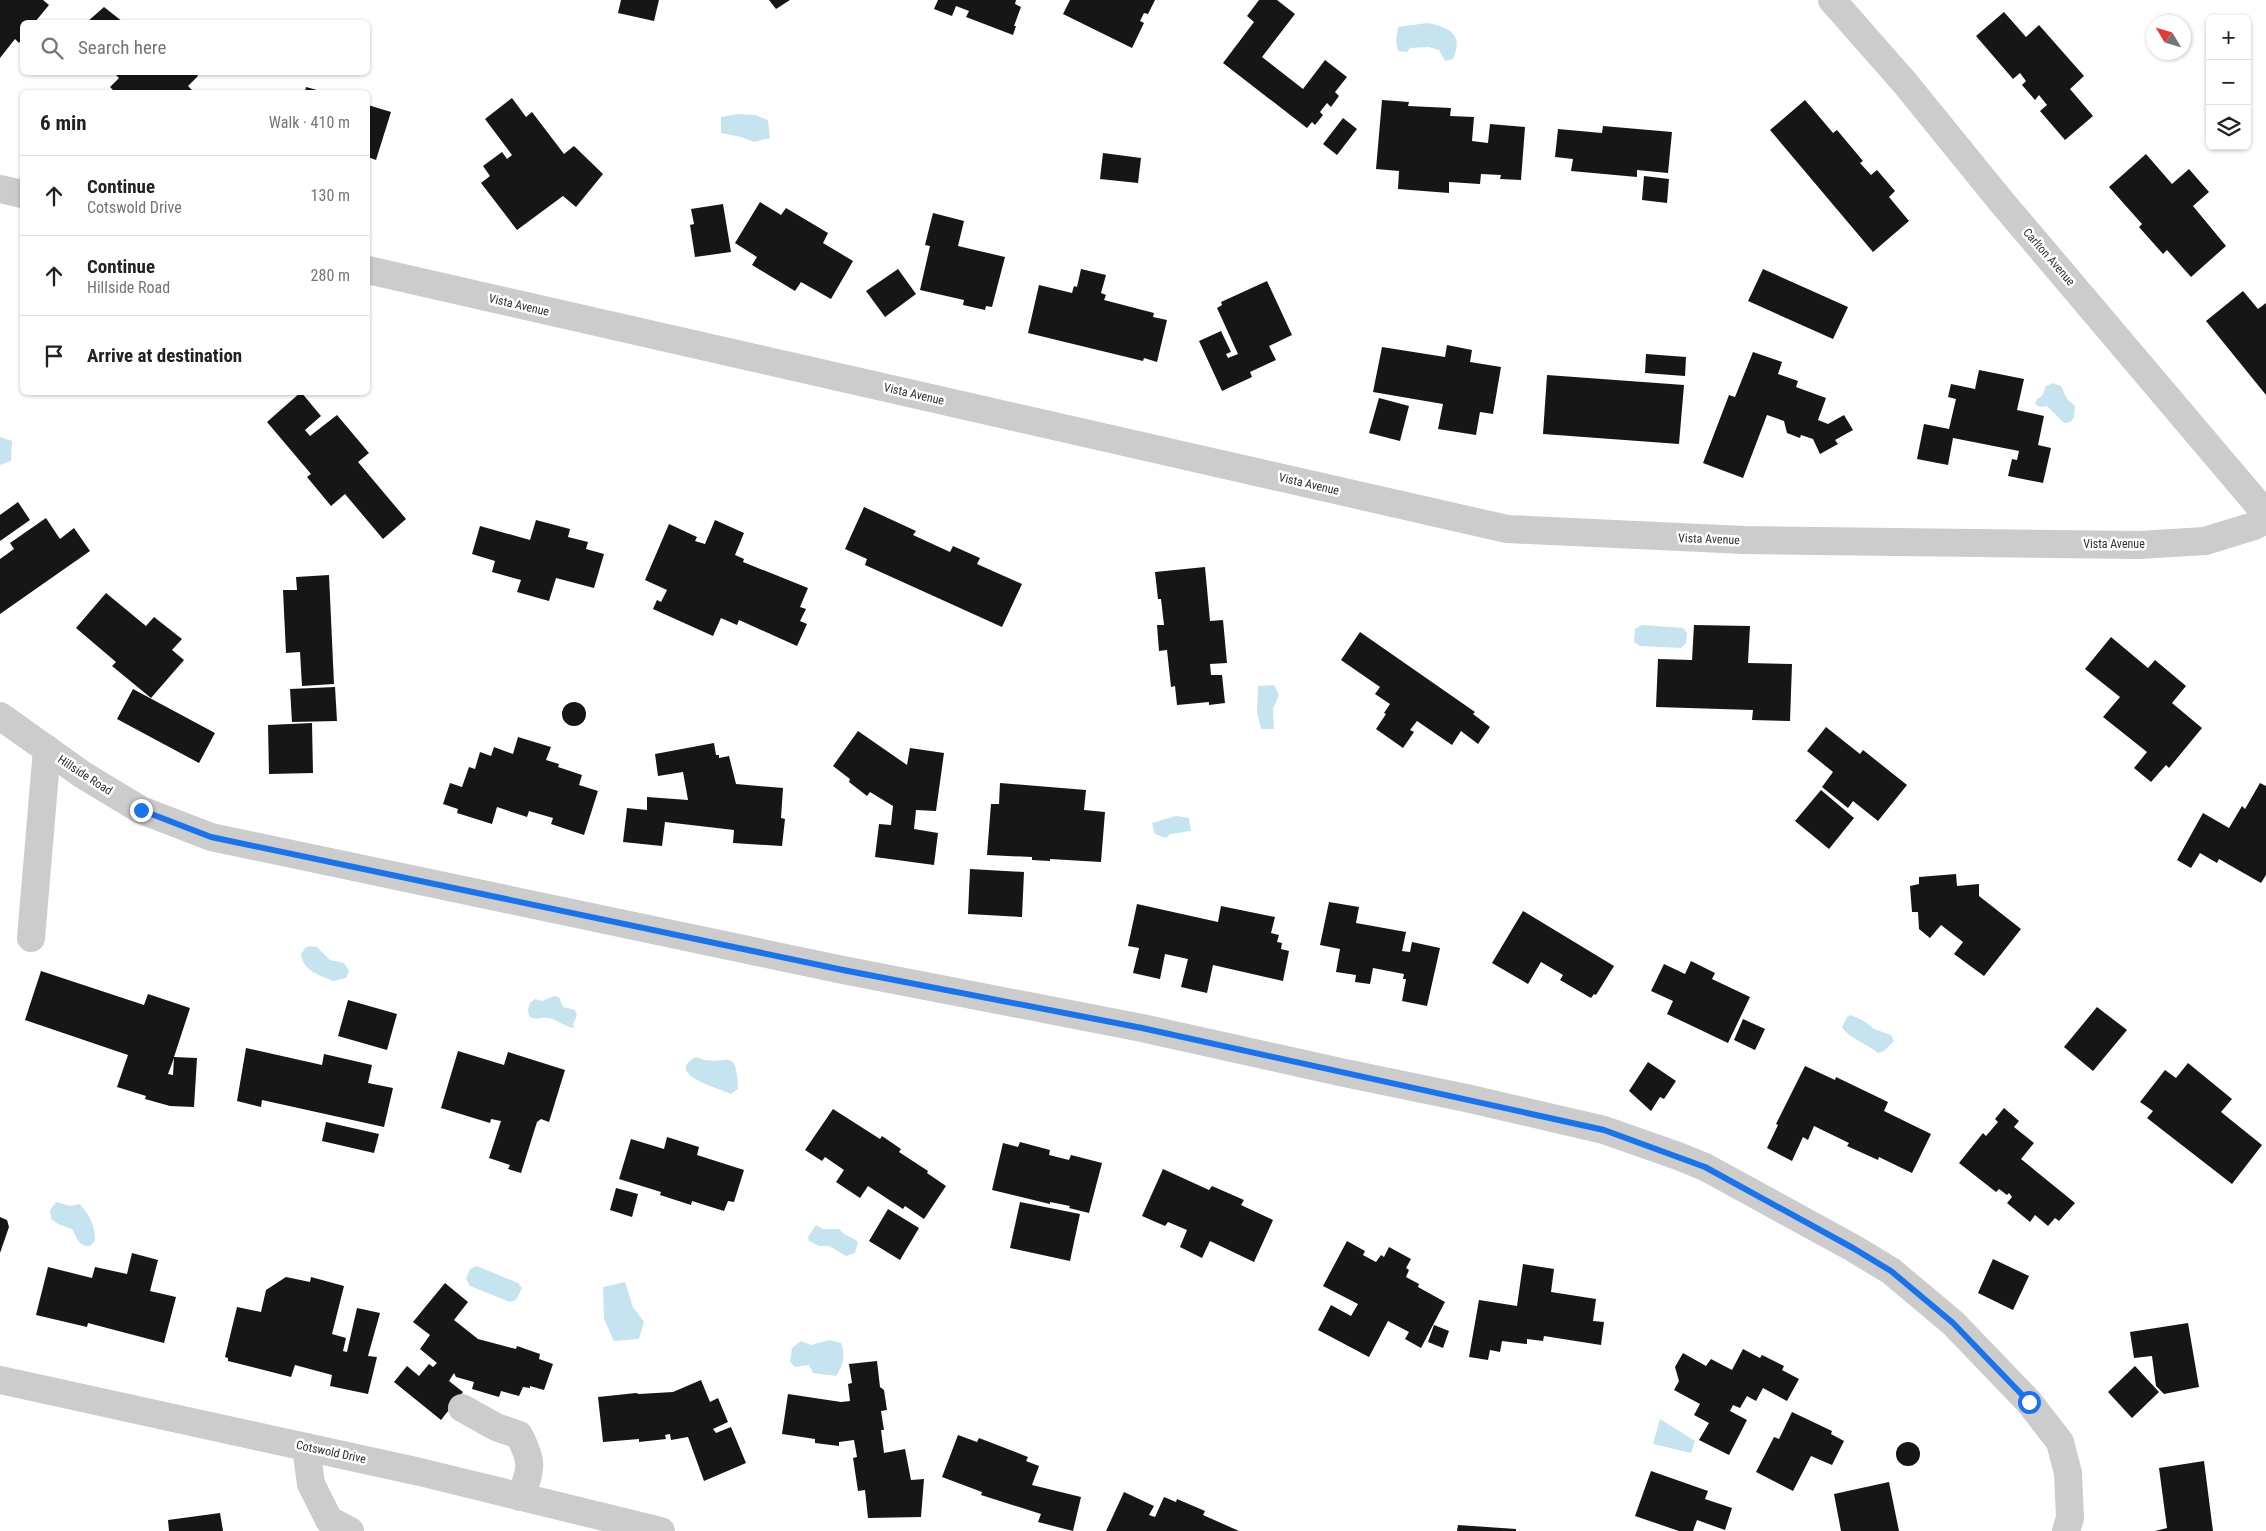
<!DOCTYPE html>
<meta charset="utf-8">
<style>
body{margin:0;font-family:"Roboto Condensed",sans-serif;background:#f2f2f2;color:#202124}
.controls{position:absolute;right:15px;top:15px;display:grid;overflow:hidden;border-radius:8px;box-shadow:0 1px 4px #0004}
.controls button{width:45px;height:45px;display:grid;place-items:center;padding:0;border:0;border-bottom:1px solid #e0e0e0;background:#fff;color:#202124;font:25px sans-serif}
.compass{position:absolute;left:2146px;top:15px;width:45px;height:45px;border-radius:50%;background:#fff;box-shadow:0 1px 4px #0004;rotate:308deg}
.stop{position:absolute;width:15px;height:15px;margin:-11px;border:4px solid #1a73e8;border-radius:50%;background:#fff}
.stop.end{background:#1a73e8;border-color:#fff;box-shadow:0 1px 5px #0008}
.list{margin:0;padding:0;list-style:none}
h2{display:flex;justify-content:space-between;align-items:center;height:65px;margin:0;padding:0 20px;font-size:21px}
h2 small{font-size:16px;font-weight:400;color:#757577}
.list li{display:grid;grid-template-columns:32px 1fr auto;gap:15px;align-items:center;box-sizing:border-box;height:80px;padding:0 20px;border-top:1px solid #e0e0e0}
.list b{display:block;font-size:19px;white-space:nowrap}
.list p{margin:0;font-size:16px;white-space:nowrap;color:#757577}
.list em{font-size:16px;font-style:normal;color:#757577}
.icon{flex:none;width:28px;height:28px;fill:none;stroke:currentColor;stroke-width:2;stroke-linecap:round;stroke-linejoin:round}
.map{position:relative;flex:none;width:2266px;height:1531px;overflow:hidden}
.search{position:absolute;background:#fff;box-shadow:0 1px 4px #0004;left:20px;top:20px;width:350px;height:55px;display:flex;align-items:center;gap:12px;box-sizing:border-box;padding:0 18px;border-radius:8px;color:#757577;font-size:19px}
.panel{position:absolute;background:#fff;box-shadow:0 1px 4px #0004;left:20px;top:90px;width:350px;height:305px;border-radius:8px}
.map>svg:first-child{display:block}
</style>
<div class="map">
<svg width="2266" height="1531" viewBox="0 0 2266 1531">
<rect width="100%" height="100%" fill="#fff"/>
<g fill="#c6e4ef">
<path d="M1427 23C1450 27 1464 35 1453 59L1445 61 1439 50 1429 47 1410 48 1407 52 1398 51 1396 41 1398 27Z"/>
<path d="M738 114 755 115 768 120 770 138 754 142 741 137 721 133V117Z"/>
<path d="M2053 383 2061 386 2067 399 2075 406 2074 417 2071 422 2064 423 2047 406 2040 407 2035 404 2037 399 2042 396 2046 386Z"/>
<path d="M0 437 12 441 11 461 0 465Z"/>
<path d="M1642 625 1683 628 1687 633 1686 643 1681 648 1640 646 1634 642 1635 629Z"/>
<path d="M1274 685 1279 695 1273 709 1274 729H1261L1257 712 1258 686Z"/>
<path d="M1176 816 1189 818 1191 831 1170 834 1166 838 1155 834 1152 823Z"/>
<path d="M309 946 317 947 330 960 344 963 349 971 346 978 333 981C319 975 303 971 301 954L305 948Z"/>
<path d="M554 996 559 997 563 1007 575 1010 577 1015 573 1025 575 1028C565 1028 557 1019 548 1018 541 1017 536 1021 529 1016L528 1010 530 1003 535 999 542 1001Z"/>
<path d="M1851 1015 1864 1021 1874 1029 1891 1035 1894 1041 1884 1051 1878 1053C1868 1044 1848 1038 1842 1027L1847 1017Z"/>
<path d="M696 1057C723 1070 737 1041 738 1089L731 1094C719 1088 663 1074 696 1057Z"/>
<path d="M56 1202 70 1206 80 1204C90 1216 95 1225 95 1241L90 1246C79 1247 77 1238 72 1229L58 1224 51 1219 50 1210Z"/>
<path d="M816 1225 823 1229H839C845 1237 852 1236 858 1242L855 1253 846 1256 829 1246H819L809 1241 808 1237Z"/>
<path d="M477 1266 518 1283 522 1288 516 1300 510 1302 470 1286 466 1279 470 1269Z"/>
<path d="M625 1282 633 1307 644 1322 639 1339 614 1341 604 1319 603 1287Z"/>
<path d="M829 1340 841 1343C846 1354 843 1366 836 1376L813 1373 809 1365 795 1367 790 1362 792 1348 801 1341 811 1345Z"/>
<path d="M1660 1419 1695 1441 1691 1453 1653 1444Z"/>
</g>
<g fill="#161616" fill-rule="evenodd">
<path d="M0 0H43L49 5 35 22H22V38L19 43 15 39 0 58Z"/>
<path d="M621 0H659L654 21 618 13Z"/>
<path d="M769 0H790L776 9Z"/>
<path d="M938 0H1016L1015 4 1021 7 1014 26H1016L1013 35 966 17 969 11 956 6 952 16 934 9Z"/>
<path d="M1070 0H1155L1148 14 1144 13 1140 21 1144 23 1132 48 1063 14Z"/>
<path d="M1259 0H1277L1295 14 1262 57 1303 89 1325 60 1347 77 1335 92 1339 96 1331 107 1327 103 1320 112 1323 115 1315 125 1312 122 1307 128 1223 63 1254 22 1247 16Z"/>
<path d="M104 7 123 22H87Z"/>
<path d="M2004 12 2026 37 2039 25 2084 76 2070 89 2093 116 2065 140 2040 111 2047 105 2039 95 2035 100 2022 85 2026 81 2020 73 2013 79 1976 36Z"/>
<path d="M113 72H195L198 76 188 86 194 92H115L110 87 119 78Z"/>
<path d="M306 87 324 92H305Z"/>
<path d="M512 98 526 117 532 112 564 154 574 146 603 174 576 207 563 196 517 230 481 183 490 176 483 166 502 152 507 159 512 155 485 119Z"/>
<path d="M1382 100 1409 102 1408 106 1451 108 1450 116 1474 117 1472 141 1488 143 1490 124 1525 127 1521 180 1500 179 1501 175 1481 174 1480 184 1449 182V193L1398 189 1399 171 1376 169Z"/>
<path d="M1805 100 1833 133 1837 130 1863 161 1860 163 1871 175 1877 170 1895 191 1889 197 1909 221 1873 252 1770 130Z"/>
<path d="M368 105 391 112 376 160 368 157Z"/>
<path d="M1343 118 1357 129 1337 155 1323 144Z"/>
<path d="M1603 126 1672 132 1668 173 1637 170V177L1571 171 1573 159 1555 157 1558 129 1602 133Z"/>
<path d="M1103 153 1141 158 1138 183 1100 179Z"/>
<path d="M2146 154 2172 184 2189 169 2209 192 2193 206 2226 246 2191 277 2167 250 2163 254 2139 227 2142 224 2109 187Z"/>
<path d="M1644 176 1669 179 1667 203 1642 200Z"/>
<path d="M760 202 781 215 786 208 828 233 823 243 853 261 831 299 801 282 795 291 752 265 757 257 735 243Z"/>
<path d="M723 204 731 252 695 257 690 225 694 224 691 209Z"/>
<path d="M933 213 964 221 958 246 1005 257 992 307 986 306 985 310 963 305 964 300 920 290 930 246 925 245Z"/>
<path d="M898 269 916 294 885 317 866 291Z"/>
<path d="M1081 269 1106 275 1101 293 1106 295 1104 300 1154 313 1153 317 1167 320 1157 362 1144 358 1143 361 1028 333 1039 285 1072 293 1074 286 1077 287Z"/>
<path d="M1763 269 1848 307 1833 339 1748 301Z"/>
<path d="M1267 281 1292 335 1269 346 1276 360 1250 372 1252 377 1222 391 1199 341 1221 331 1231 352 1226 354 1228 358 1238 354 1217 308 1222 305 1221 302Z"/>
<path d="M2243 291 2258 309 2266 303V395L2206 321Z"/>
<path d="M1447 345 1472 350 1470 362 1501 367 1493 414 1480 412 1476 435 1438 429 1443 404 1373 392 1382 347 1445 357Z"/>
<path d="M1753 352 1782 362 1778 374 1798 381 1796 387 1826 398 1818 420 1828 424 1844 415 1853 430 1835 440 1838 444 1820 454 1813 439 1801 435 1800 438 1787 433 1784 421 1767 415 1743 478 1703 463 1729 395 1735 397Z"/>
<path d="M1646 354 1686 357 1685 376 1645 373Z"/>
<path d="M1979 370 2024 379 2017 410 2044 416 2038 445 2051 448 2043 483 2008 476 2012 459 2017 460 2019 451 1953 438 1948 465 1917 459 1924 424 1949 429 1956 399 1948 397 1951 384 1975 389Z"/>
<path d="M1547 375 1684 385 1679 444 1543 434Z"/>
<path d="M301 392 321 416 305 430 310 436 337 415 369 453 358 462 406 519 383 539 345 494 331 506 307 477 311 474 267 422Z"/>
<path d="M1379 398 1409 406 1400 441 1369 433Z"/>
<path d="M18 502 30 520 0 541V515Z"/>
<path d="M864 507 916 531 913 535 950 552 953 546 980 558 977 564 1022 584 1002 627 865 565 867 559 845 549Z"/>
<path d="M46 518 60 539 74 528 90 551 0 614V559L14 549 10 543Z"/>
<path d="M536 520 570 529 568 537 588 542 586 549 604 554 594 588 556 578 549 601 517 592 521 580 492 572 495 561 472 554 480 526 530 540Z"/>
<path d="M715 520 744 533 735 555 744 559 743 562 808 588 800 607 806 609 800 621 807 624 797 646 739 620 737 625 721 618 713 636 653 609 657 600 661 602 667 590 645 580 669 524 697 537 695 541 705 544Z"/>
<path d="M1205 567 1210 621 1223 620 1227 663 1210 664 1211 675H1222L1225 703 1209 705V702L1177 705 1175 686 1171 687 1167 650 1159 651 1157 625H1164L1161 599H1158L1155 572Z"/>
<path d="M329 575 334 684 302 686 300 652 286 653 283 590H297L296 577Z"/>
<path d="M106 593 146 626 154 617 182 639 172 650 184 660 151 698 112 666 116 662 76 628Z"/>
<path d="M1694 625 1750 626 1748 663 1792 664 1790 721 1752 720 1753 710 1656 707 1658 659 1692 660Z"/>
<path d="M1360 632 1475 712 1473 714 1490 727 1478 744 1461 731 1452 745 1417 721 1410 730 1414 732 1403 748 1376 729 1386 714 1384 713 1390 704 1375 694 1380 687 1341 660Z"/>
<path d="M2111 637 2148 668 2155 660 2186 686 2172 703 2202 728 2169 768 2166 765 2151 782 2134 768 2147 752 2103 717 2120 697 2085 669Z"/>
<path d="M335 687 337 721 292 722 290 689Z"/>
<path d="M133 689 215 733 199 763 117 719Z"/>
<circle cx="574" cy="714" r="12"/>
<path d="M312 723 313 773 269 774 268 725Z"/>
<path d="M1826 727 1860 754 1863 750 1907 785 1878 821 1853 801 1848 808 1822 787 1833 772 1807 751Z"/>
<path d="M858 731 907 765 910 748 944 753 936 811 916 810 914 829 938 833 934 865 875 857 879 824 891 825 893 806 870 792 867 796 849 782 850 779 833 766Z"/>
<path d="M518 737 551 747 546 760 559 764 558 767 582 775 579 785 598 791 584 835 551 824 553 818 529 811 527 817 497 807 492 824 457 813 458 809 443 804 450 783 462 787 469 767 475 769 480 752 491 756 494 747 513 754Z"/>
<path d="M714 743 716 755H719V758L729 756 736 784 783 788 781 818 785 819 782 846 733 843 734 830 665 822 662 846 623 842 627 808 647 810V797L688 800 683 772 658 776 655 754Z"/>
<path d="M1000 783 1086 790 1084 810 1105 812 1101 862 1050 859V861L1032 860V857L987 855 991 804H999Z"/>
<path d="M2260 783 2266 786V875L2261 883 2219 859 2217 863 2200 853 2191 868 2177 860 2203 813 2229 828 2242 806 2245 809Z"/>
<path d="M1821 790 1854 818 1829 849 1795 821Z"/>
<path d="M970 869 1024 872 1022 917 968 914Z"/>
<path d="M1956 874 1957 886 1979 884V896L2021 929 1984 976 1954 954 1963 942 1941 925 1930 938 1919 929 1918 912H1912L1910 886 1919 884V877Z"/>
<path d="M1329 902 1359 907 1356 923 1406 932 1402 951 1410 952 1412 942 1440 948 1427 1006 1402 1001 1406 979H1403L1404 974 1373 968 1370 984 1355 982 1356 975 1336 972 1340 949 1320 945Z"/>
<path d="M1137 904 1218 922 1221 906 1275 917 1271 933 1279 935 1277 942 1282 943 1281 949 1289 951 1283 981 1213 965 1207 993 1181 987 1188 959 1165 954 1160 979 1133 973 1139 948 1128 946Z"/>
<path d="M1523 911 1614 966 1596 995 1594 994 1591 998 1560 980 1563 975 1541 962 1528 984 1492 963Z"/>
<path d="M1691 961 1715 973 1712 979 1750 997 1728 1043 1667 1014 1673 1001 1651 991 1664 964 1685 974Z"/>
<path d="M41 971 144 1005 148 994 190 1008 174 1057 197 1058 194 1107 170 1106 145 1099 146 1096 117 1087 128 1055 25 1020ZM174 1058 173 1075 168 1074Z"/>
<path d="M348 1000 397 1014 387 1050 338 1036Z"/>
<path d="M2097 1007 2127 1030 2093 1071 2064 1047Z"/>
<path d="M1743 1019 1765 1029 1755 1050 1734 1040Z"/>
<path d="M246 1048 322 1065 324 1054 372 1065 368 1083 393 1088 384 1127 262 1100 261 1107 237 1101Z"/>
<path d="M458 1051 504 1065 508 1052 565 1070 549 1122 541 1119 537 1122 521 1173 508 1169 510 1165 489 1158 501 1121 491 1119 490 1123 441 1108Z"/>
<path d="M1648 1062 1676 1081 1664 1099 1660 1097 1651 1111 1629 1091Z"/>
<path d="M2188 1063 2232 1099 2221 1112 2262 1145 2232 1184 2147 1118 2153 1111 2140 1102 2165 1070 2176 1078Z"/>
<path d="M1805 1066 1835 1080 1836 1077 1888 1102 1884 1111 1931 1134 1912 1173 1879 1157 1878 1160 1847 1146 1849 1143 1814 1126 1808 1140 1803 1137 1792 1161 1767 1148 1778 1125 1776 1124Z"/>
<path d="M2004 1108 2019 1121 2014 1127 2034 1143 2021 1159 2075 1203 2059 1221 2055 1218 2048 1226 2035 1215 2030 1222 2007 1203 2012 1197 2009 1193 2007 1195 1999 1189 1996 1192 1959 1163 1983 1133 1986 1136 1998 1122 1995 1119Z"/>
<path d="M833 1109 880 1139 882 1136 901 1149 899 1152 928 1171 927 1173 946 1186 924 1219 905 1206 903 1209 868 1186 860 1198 836 1182 844 1170 825 1157 822 1161 805 1150Z"/>
<path d="M326 1122 379 1134 374 1153 322 1141Z"/>
<path d="M667 1137 699 1147 697 1155 744 1170 734 1202 728 1201 724 1211 692 1201 691 1205 660 1195 661 1192 619 1179 631 1139 664 1149Z"/>
<path d="M1020 1142 1050 1150 1049 1155 1069 1160 1071 1155 1102 1163 1089 1213 1069 1208 1070 1206 1050 1202V1204L992 1190 1003 1143 1018 1147Z"/>
<path d="M1163 1169 1209 1190 1212 1186 1244 1200 1241 1205 1273 1220 1254 1262 1210 1241 1202 1258 1180 1247 1187 1230 1168 1222 1165 1226 1142 1216Z"/>
<path d="M616 1188 638 1194 632 1217 610 1210Z"/>
<path d="M1020 1202 1080 1214 1070 1261 1010 1248Z"/>
<path d="M888 1209 919 1228 900 1260 869 1241Z"/>
<path d="M0 1217 7 1220 9 1227 0 1253Z"/>
<path d="M1347 1241 1365 1251 1363 1255 1376 1262 1381 1255 1384 1257 1389 1247 1411 1259 1406 1268 1409 1270 1406 1277 1419 1284 1418 1287 1445 1302 1421 1348 1405 1339 1409 1332 1388 1321 1369 1357 1318 1330 1331 1305 1351 1316 1358 1304 1323 1286Z"/>
<path d="M132 1253 158 1260 150 1291 176 1297 164 1343 88 1323 87 1327 36 1315 48 1267 92 1278 95 1267 127 1274Z"/>
<path d="M1993 1259 2029 1276 2013 1310 1978 1293Z"/>
<path d="M1523 1264 1554 1269 1551 1292 1596 1299 1593 1321 1604 1322 1601 1345 1544 1336 1543 1341 1527 1339V1344L1502 1341 1500 1352 1490 1350 1488 1360 1469 1357 1479 1300 1517 1306Z"/>
<path d="M286 1277 310 1282 311 1277 344 1286 332 1334 346 1338 343 1351 347 1352 357 1308 380 1313 368 1356 377 1357 368 1394 330 1386 332 1375 295 1365 291 1377 228 1361V1358L225 1357 237 1307 261 1312 266 1290Z"/>
<path d="M445 1283 468 1302 454 1320 478 1339 516 1349 517 1346 540 1354 539 1359 553 1364 544 1390 530 1386V1388L523 1387 519 1396 501 1391 499 1397 472 1389 474 1382 456 1377 454 1373 449 1381 463 1392 441 1420 394 1382 407 1366 419 1376 429 1364 433 1367 437 1363 420 1349 430 1335 413 1322Z"/>
<path d="M2188 1323 2199 1387 2164 1394 2156 1386 2152 1356 2134 1358 2130 1332Z"/>
<path d="M1434 1325 1449 1331 1443 1348 1428 1342Z"/>
<path d="M1743 1349 1760 1358 1762 1355 1784 1366 1782 1370 1799 1379 1787 1401 1763 1388 1756 1401 1747 1396 1740 1408 1733 1405 1730 1411 1747 1420 1729 1455 1699 1440 1709 1423 1694 1415 1700 1404 1674 1390 1679 1381 1675 1367 1683 1353 1706 1366 1711 1359 1732 1370Z"/>
<path d="M877 1361 880 1387 884 1390 887 1410 881 1411 884 1430H881L884 1453 905 1449 911 1480 924 1479 921 1517 868 1518 865 1490 858 1491 853 1458 857 1457 854 1440 839 1442V1446L815 1443V1439L782 1434 788 1394 841 1402 850 1401 848 1384 852 1383 849 1364Z"/>
<path d="M2135 1366 2159 1392 2132 1418 2108 1392Z"/>
<path d="M701 1380 710 1402 718 1398 728 1422 713 1429 716 1433 731 1427 746 1463 704 1481 688 1437 671 1440 670 1434 665 1435 666 1439 639 1442V1439L603 1442 598 1397 636 1393 639 1394 673 1392Z"/>
<path d="M1792 1412 1832 1431 1831 1434 1844 1441 1832 1465 1811 1456 1793 1491 1756 1472 1774 1437 1779 1439Z"/>
<path d="M958 1435 977 1442 979 1438 1028 1457 1026 1461 1039 1466 1032 1485 1081 1497 1073 1531 1038 1522 1041 1514 981 1495 982 1492 942 1477Z"/>
<circle cx="1908" cy="1454" r="12"/>
<path d="M2204 1461 2213 1531H2155L2167 1528 2159 1468Z"/>
<path d="M1651 1471 1708 1491 1705 1499 1732 1508 1725 1530 1697 1520 1693 1531H1679L1635 1516Z"/>
<path d="M1889 1482 1899 1531H1841L1834 1494Z"/>
<path d="M1124 1492 1154 1506 1149 1515 1155 1517 1164 1497 1176 1502 1177 1499 1205 1511 1203 1515 1239 1531H1106Z"/>
<path d="M220 1513 223 1531H169L168 1520Z"/>
<path d="M1458 1525 1516 1529V1531H1457Z"/>
</g>
<g fill="none" stroke-linecap="round" stroke-linejoin="round">
<g stroke="#ccc" stroke-width="28">
<path d="M1832 0 1905 83 2000 200 2266 514"/>
<path d="M0 189 22 194"/>
<path d="M368 270 1507 529 1744 540 2139 545 2205 541 2254 526 2266 520"/>
<path d="M0 716 83 775 141 810 211 837 843 970 1142 1028 1340 1072 1466 1098 1604 1130 1678 1156 1705 1167 1853 1248 1891 1271 1953 1323 2029 1402 2060 1442 2068 1473 2070 1518 2066 1531"/>
<path d="M31 938 47 749"/>
<path d="M0 1380 420 1472 661 1531"/>
<path d="M462 1408 496 1427 519 1435C533 1462 532 1469 520 1497"/>
<path d="M306 1447 311 1484 329 1520 350 1531"/>
</g>
</g>
<g fill="none" stroke-linecap="round" stroke-linejoin="round">
<path stroke="#1a73e8" stroke-width="6" d="M141 810 211 837 843 970 1142 1028 1604 1130 1705 1167 1853 1248 1891 1271 1953 1323 2029 1402"/>
</g>
<g text-anchor="middle" stroke-width="5" stroke-linejoin="round" paint-order="stroke">
<g font-size="12" fill="#2f2f2f" stroke="#fff">
<text transform="translate(2049 257) rotate(49)" y="4">Carlton Avenue</text>
<text transform="translate(519 305) rotate(13)" y="4">Vista Avenue</text>
<text transform="translate(914 394) rotate(13)" y="4">Vista Avenue</text>
<text transform="translate(1309 484) rotate(13)" y="4">Vista Avenue</text>
<text transform="translate(1709 539) rotate(2)" y="4">Vista Avenue</text>
<text x="2114" y="548">Vista Avenue</text>
<text transform="translate(85 775) rotate(33)" y="4">Hillside Road</text>
<text transform="translate(331 1452) rotate(12)" y="4">Cotswold Drive</text>
</g>
</g>
</svg>
<div class="controls">
<button>+</button>
<button>−</button>
<button><svg class="icon" aria-label="layers" viewBox="0 0 24 24"><path d="M12 4l9 5-9 5-9-5zM3 14l9 5 9-5"/></svg></button>
</div>
<svg class="compass" viewBox="-18 -18 36 36"><path d="M0-13l5 13h-10z" fill="#e53935"/><path d="M0 13l5-13h-10z" fill="#757577"/></svg>
<div class="stop" style="left:2029px;top:1402px"></div>
<div class="stop end" style="left:141px;top:810px"></div>
<div class="search"><svg class="icon" aria-label="search" viewBox="0 0 24 24"><circle cx="10" cy="10" r="6"/><path d="M15 15l6 6"/></svg>Search here</div>
<section class="panel">
<h2>6 min<small>Walk · 410 m</small></h2>
<ul class="list">
<li><svg class="icon" aria-label="ahead" viewBox="0 0 24 24"><path d="M12 20V5M6 11l6-6 6 6"/></svg><div><b>Continue</b><p>Cotswold Drive</p></div><em>130 m</em></li>
<li><svg class="icon" aria-label="ahead" viewBox="0 0 24 24"><path d="M12 20V5M6 11l6-6 6 6"/></svg><div><b>Continue</b><p>Hillside Road</p></div><em>280 m</em></li>
<li><svg class="icon" aria-label="arrive" viewBox="0 0 24 24"><path d="M6 21V4h12l-3 4 3 4H6"/></svg><div><b>Arrive at destination</b></div></li>
</ul>
</section>
</div>
